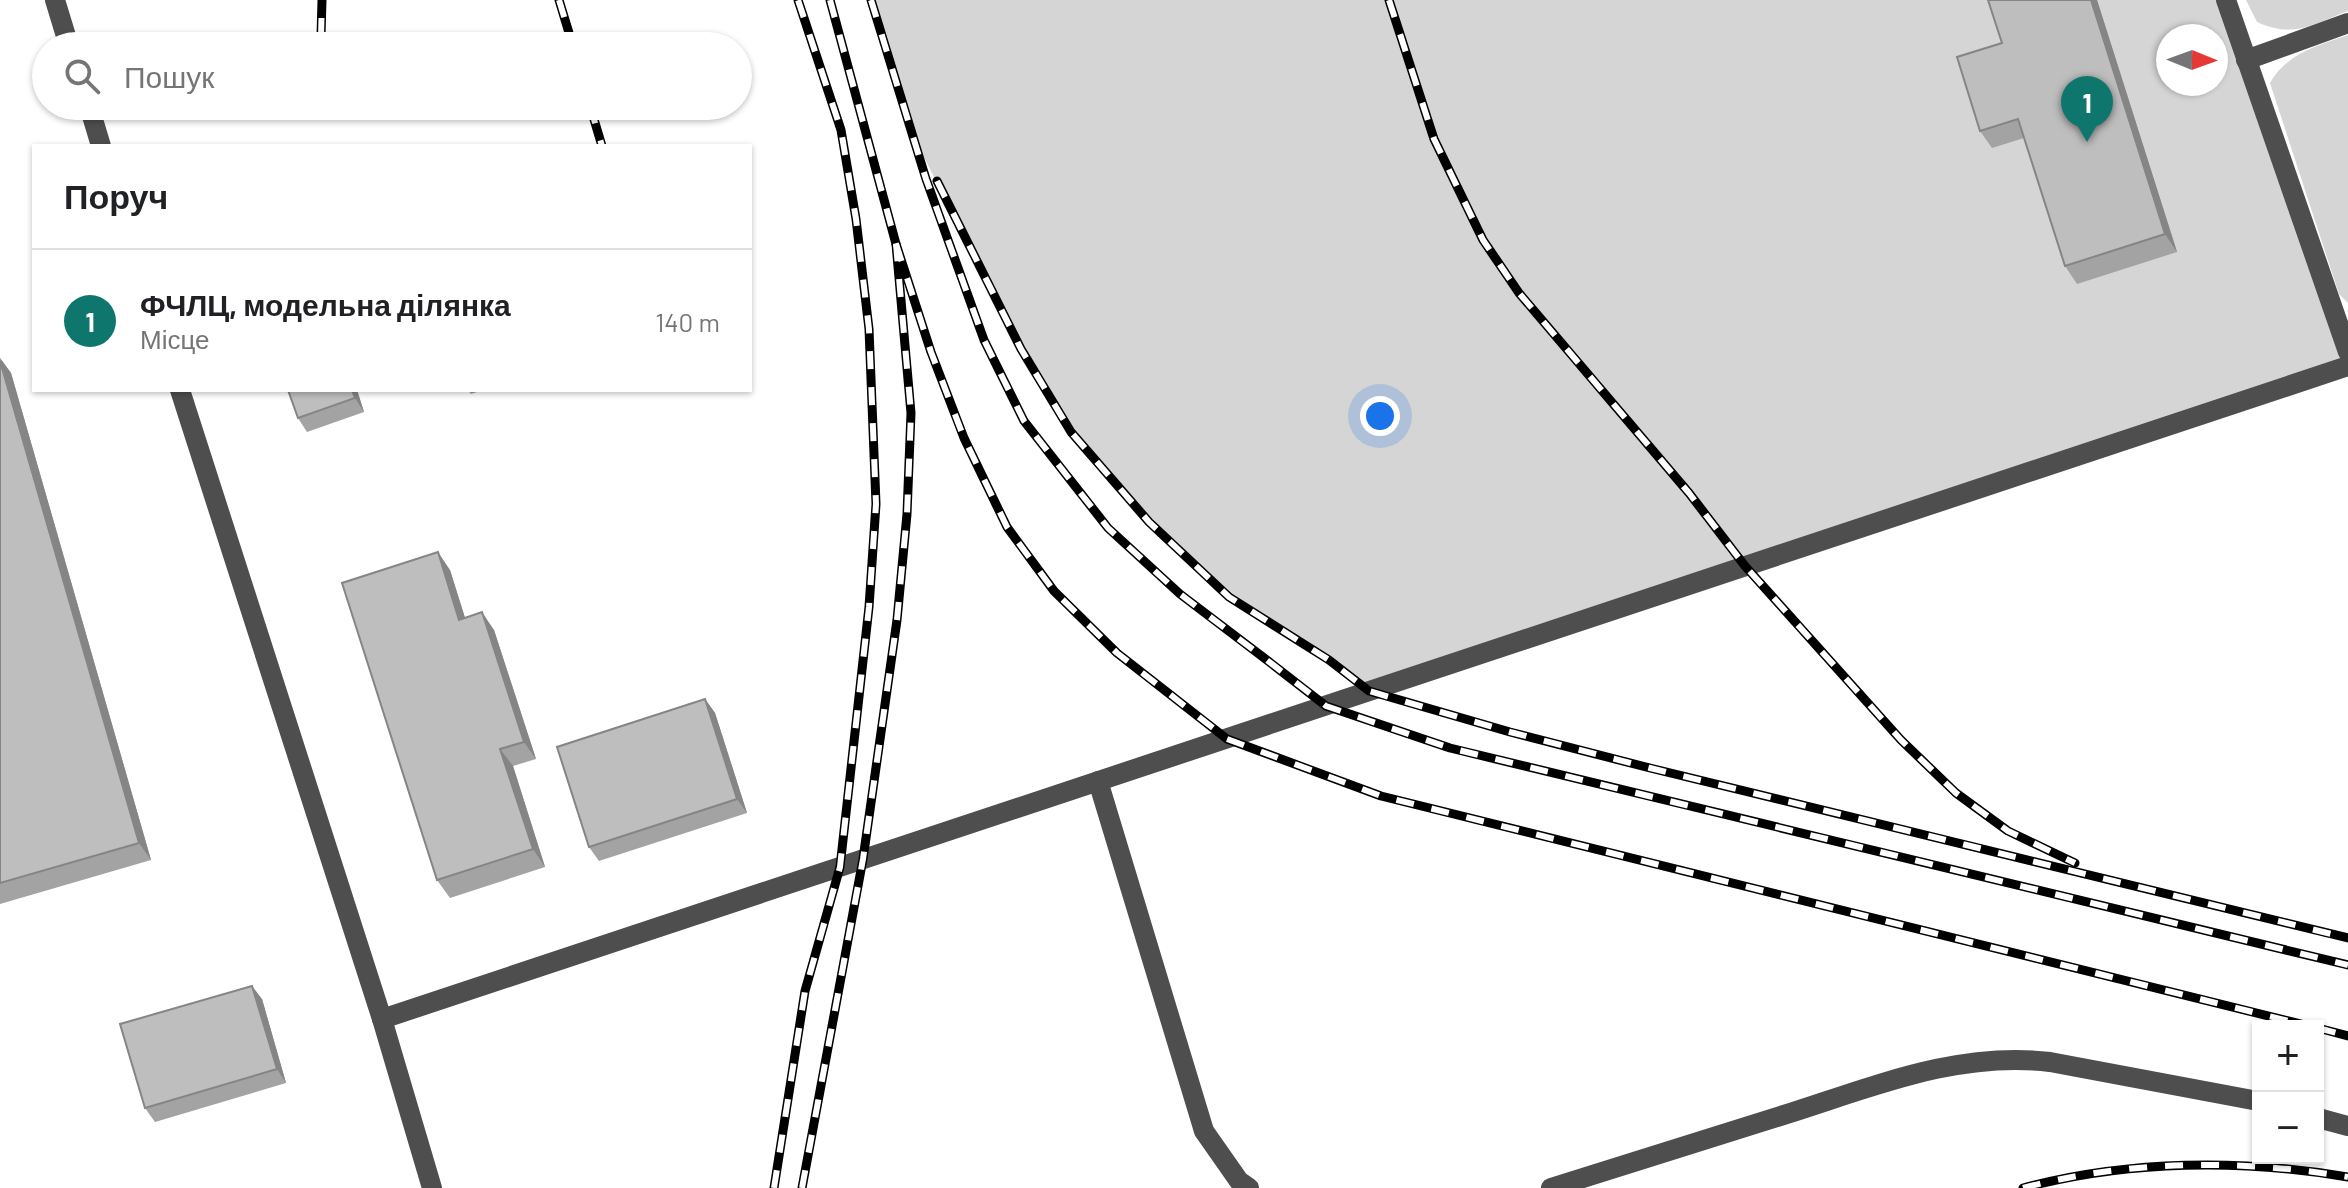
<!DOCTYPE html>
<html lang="uk">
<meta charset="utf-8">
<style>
body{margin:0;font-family:Barlow,sans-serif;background:#f2f2f2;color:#202124}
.controls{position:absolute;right:24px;bottom:24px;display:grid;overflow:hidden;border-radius:0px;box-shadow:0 2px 6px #0004}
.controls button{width:72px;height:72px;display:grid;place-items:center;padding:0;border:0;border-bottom:2px solid #e0e0e0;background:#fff;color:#202124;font:40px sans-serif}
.compass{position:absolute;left:2156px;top:24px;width:72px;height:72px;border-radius:50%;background:#fff;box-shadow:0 2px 6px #0004;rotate:91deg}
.you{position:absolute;left:1380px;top:416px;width:28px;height:28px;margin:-20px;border:6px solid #fff;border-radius:50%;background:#1a73e8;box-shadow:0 0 0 12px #1a73e833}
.badge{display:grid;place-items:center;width:52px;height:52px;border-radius:50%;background:#0f766e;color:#fff;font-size:26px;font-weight:700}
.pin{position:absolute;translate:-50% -66px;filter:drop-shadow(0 2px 4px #0008)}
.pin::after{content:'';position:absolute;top:42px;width:28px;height:24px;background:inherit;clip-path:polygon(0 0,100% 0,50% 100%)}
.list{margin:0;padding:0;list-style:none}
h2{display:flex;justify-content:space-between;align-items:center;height:104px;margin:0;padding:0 32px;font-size:34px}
h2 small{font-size:26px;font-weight:400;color:#757577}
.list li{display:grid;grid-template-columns:52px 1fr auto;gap:24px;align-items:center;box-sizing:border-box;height:144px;padding:0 32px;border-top:2px solid #e0e0e0}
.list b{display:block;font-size:30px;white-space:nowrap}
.list p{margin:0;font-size:26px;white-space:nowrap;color:#757577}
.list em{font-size:26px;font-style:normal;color:#757577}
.icon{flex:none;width:44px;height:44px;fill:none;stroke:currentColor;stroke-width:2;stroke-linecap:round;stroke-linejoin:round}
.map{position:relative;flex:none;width:2348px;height:1188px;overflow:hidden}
.search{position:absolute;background:#fff;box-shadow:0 2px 6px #0004;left:32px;top:32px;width:720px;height:88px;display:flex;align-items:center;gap:20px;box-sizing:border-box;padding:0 28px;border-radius:44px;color:#757577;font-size:30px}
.panel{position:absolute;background:#fff;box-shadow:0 2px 6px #0004;left:32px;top:144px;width:720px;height:248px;border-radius:0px}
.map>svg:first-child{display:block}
</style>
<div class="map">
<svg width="2348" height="1188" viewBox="0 0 2348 1188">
<rect width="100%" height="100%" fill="#fff"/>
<g fill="#d5d5d5" fill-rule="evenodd">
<path d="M871 0H2226L2348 366 1369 691 1329 660 1229 597 1149 522 1071 432 1020 349 911 131ZM2168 36H2216V84H2168Z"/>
<path d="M2246 0H2348V11C2313 24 2294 39 2257 22Z"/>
<path d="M2348 35V303L2339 294 2270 83C2287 53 2317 46 2348 35Z"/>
</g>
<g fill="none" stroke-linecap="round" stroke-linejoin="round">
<g stroke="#4e4e4e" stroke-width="20">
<path d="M55 0 69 46"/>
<path d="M2226 0 2348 352"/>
<path d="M2246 60 2348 23"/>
<path d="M89 106 101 146"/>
<path d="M180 390 382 1019 432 1188"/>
<path d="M1098 781 1204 1131 1239 1181 1249 1188"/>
<path d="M382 1019 2348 366"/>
<path d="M2318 1118 2348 1126"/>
<path d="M1551 1188C1631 1163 1710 1138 1790 1113 1875 1086 1959 1051 2050 1062L2258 1101"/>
</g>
<defs>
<g id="rail">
<path d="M559 0 573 46"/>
<path d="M871 0 926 179 984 340 1024 421 1108 528 1180 594 1272 664 1326 706 1450 748 2348 965"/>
<path d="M1389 0 1434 139 1483 240 1519 293 1689 493 1745 566 1901 740 1956 793 2008 831 2075 863"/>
<path d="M321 36 322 0"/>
<path d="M590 106 602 146"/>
<path d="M937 181 1021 349 1071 432 1149 522 1229 597 1329 660 1369 691 1510 732 1650 768 2348 938"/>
<path d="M896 244 931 352 964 438 1007 527 1054 591 1117 653 1227 739 1381 796 2309 1026"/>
<path d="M2318 1028 2348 1036"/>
<path d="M774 1188 805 991 840 867 869 607 876 504 869 329 856 219 841 130 798 0"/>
<path d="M802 1188 863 859 897 620 907 514 911 413 896 244 830 0"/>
<path d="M2023 1188C2128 1160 2241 1159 2348 1177"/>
</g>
</defs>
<use href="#rail" stroke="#000" stroke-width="9"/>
<use href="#rail" stroke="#fff" stroke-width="6" stroke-dasharray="18" stroke-linecap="butt"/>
</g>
<g fill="#a3a3a3">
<path d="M2097 0 2177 252 2077 284 2065 266 2024 138 1992 148 1980 131 2002 43Z"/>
<path d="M0 358 11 373 151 860 0 904Z"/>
<path d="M357 390 364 412 307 432 298 418Z"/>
<path d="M468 390H483L471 394Z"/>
<path d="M450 570 465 618 494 630 536 759 513 766 545 867 450 898 437 880Z"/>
<path d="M705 699 715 713 747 813 599 861 589 847Z"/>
<path d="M262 999 286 1083 155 1122 145 1108Z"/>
</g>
<g fill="#858585">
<path d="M2091 0H2097L2177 252 2165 234Z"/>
<path d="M0 358 11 373 151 860 139 843Z"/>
<path d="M352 390H357L364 412 355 398Z"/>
<path d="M438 552 450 570 471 637 459 620Z"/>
<path d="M482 612 494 630 536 759 524 742Z"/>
<path d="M705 699 715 713 747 813 737 799Z"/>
<path d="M500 749 513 766 545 867 533 849Z"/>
<path d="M252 986 262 999 286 1083 277 1069Z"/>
</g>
<g fill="#bebebe" stroke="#858585" stroke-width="2">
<path d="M1988 0H2091L2165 234 2065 266 2018 119 1980 131 1957 57 2002 43Z"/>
<path d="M0 361 139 843 0 883Z"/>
<path d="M288 390H352L355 398 298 418Z"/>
<path d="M438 552 459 620 482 612 524 742 500 749 533 849 437 880 342 583Z"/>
<path d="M705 699 737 799 589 847 557 747Z"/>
<path d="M252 986 277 1069 145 1108 120 1024Z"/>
</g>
</svg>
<div class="controls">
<button>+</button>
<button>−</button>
</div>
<svg class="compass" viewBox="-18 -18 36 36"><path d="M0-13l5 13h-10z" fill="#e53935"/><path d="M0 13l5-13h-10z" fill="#757577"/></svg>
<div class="you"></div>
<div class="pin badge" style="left:2087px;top:142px">1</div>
<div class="search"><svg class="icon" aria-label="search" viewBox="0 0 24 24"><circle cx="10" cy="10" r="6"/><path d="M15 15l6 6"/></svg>Пошук</div>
<section class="panel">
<h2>Поруч<small></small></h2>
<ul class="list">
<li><span class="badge">1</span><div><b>ФЧЛЦ, модельна ділянка</b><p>Місце</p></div><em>140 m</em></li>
</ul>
</section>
</div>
